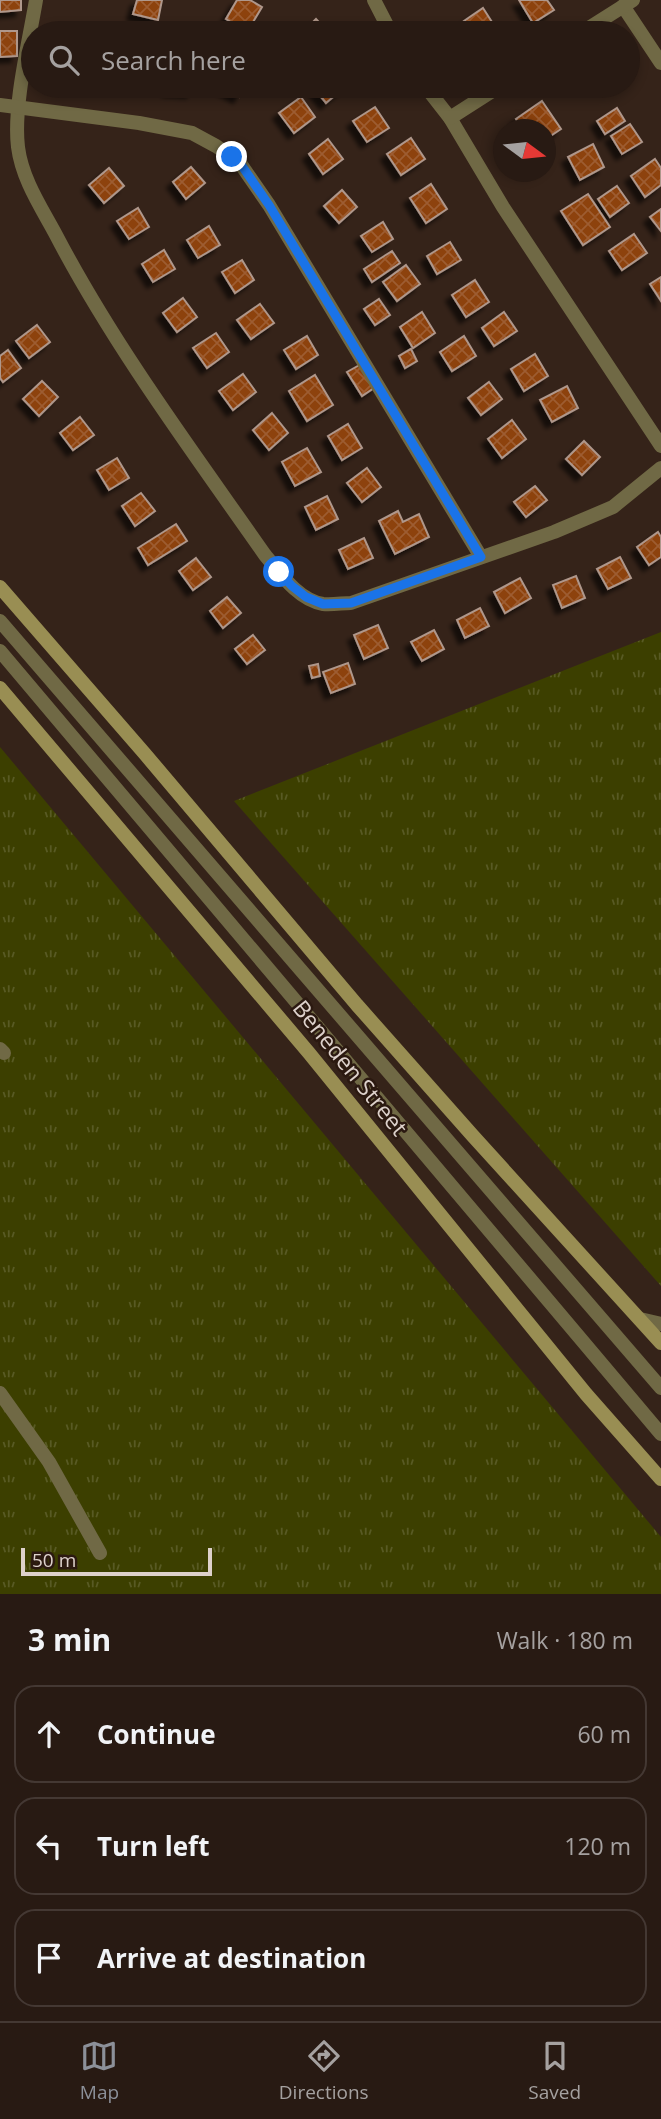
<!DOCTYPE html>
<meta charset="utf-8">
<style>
body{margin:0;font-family:"Open Sans",sans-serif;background:#30231c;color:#f1f3f6}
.compass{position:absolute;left:493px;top:119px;width:63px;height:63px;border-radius:50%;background:#281a13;box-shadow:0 4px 10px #0003;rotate:105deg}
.scale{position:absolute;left:21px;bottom:18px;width:191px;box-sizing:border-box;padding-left:7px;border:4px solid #ddd1cb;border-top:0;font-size:19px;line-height:24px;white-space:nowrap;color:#ddd1cb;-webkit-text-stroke:5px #2b1910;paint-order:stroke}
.stop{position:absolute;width:21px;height:21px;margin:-16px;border:5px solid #1a73e8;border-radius:50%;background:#fff}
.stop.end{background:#1a73e8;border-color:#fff;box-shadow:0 2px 7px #0008}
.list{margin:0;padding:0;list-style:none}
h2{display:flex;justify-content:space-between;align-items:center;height:91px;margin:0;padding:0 28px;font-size:30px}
h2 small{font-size:23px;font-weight:400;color:#a5a1a0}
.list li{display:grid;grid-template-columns:46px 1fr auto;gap:21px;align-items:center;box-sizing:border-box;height:98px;margin:0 14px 14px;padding:0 14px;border:2px solid #443833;border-radius:21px}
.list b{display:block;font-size:26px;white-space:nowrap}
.list em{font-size:23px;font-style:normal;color:#a5a1a0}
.icon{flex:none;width:38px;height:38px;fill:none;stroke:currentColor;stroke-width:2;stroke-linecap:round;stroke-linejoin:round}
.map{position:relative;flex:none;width:661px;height:1594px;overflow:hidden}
.search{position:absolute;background:#281a13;box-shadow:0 4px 10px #0003;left:21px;right:21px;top:21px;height:77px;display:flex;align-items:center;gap:18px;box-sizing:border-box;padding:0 24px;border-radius:38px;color:#a5a1a0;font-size:26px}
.sheet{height:427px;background:#281a13}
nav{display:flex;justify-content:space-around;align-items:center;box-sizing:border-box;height:98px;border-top:2px solid #443833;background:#281a13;font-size:19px;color:#a5a1a0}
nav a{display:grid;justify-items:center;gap:4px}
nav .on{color:#8c9099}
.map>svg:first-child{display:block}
</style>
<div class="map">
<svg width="661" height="1594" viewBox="0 0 661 1594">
<defs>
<pattern id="grass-tufts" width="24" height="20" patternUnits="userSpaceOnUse" patternTransform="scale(1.75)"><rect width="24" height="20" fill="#3c3f00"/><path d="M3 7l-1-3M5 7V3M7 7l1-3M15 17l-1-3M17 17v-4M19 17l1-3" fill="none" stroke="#585a24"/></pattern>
<pattern id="building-cross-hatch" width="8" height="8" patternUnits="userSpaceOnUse" patternTransform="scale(1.75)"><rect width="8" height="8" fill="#8d420e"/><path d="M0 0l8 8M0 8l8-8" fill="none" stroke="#9d5c30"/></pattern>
<filter id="shadow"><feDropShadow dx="-6" dy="6" stdDeviation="2" flood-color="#0009"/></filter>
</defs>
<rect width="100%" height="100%" fill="#352319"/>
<g fill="url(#grass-tufts)">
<path d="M661 632V1286L234 801Z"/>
<path d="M0 747 661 1537V1594H0Z"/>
</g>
<g fill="url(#building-cross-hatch)" stroke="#af978b" stroke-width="2" filter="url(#shadow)">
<path d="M0 0H21V10L0 12Z"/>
<path d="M137 0H162L158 20 133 14Z"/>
<path d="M237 0H250L262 7 247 32 226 19Z"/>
<path d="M519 0H547L554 10 533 23Z"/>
<path d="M483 8 499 33H472L464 21Z"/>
<path d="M316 19 329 33H302Z"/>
<path d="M0 31H17V56L0 57Z"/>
<path d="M168 86H193L192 92 168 90Z"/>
<path d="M219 86H245L239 97Z"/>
<path d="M314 86H346L326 103 313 87Z"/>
<path d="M301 97 315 117 294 133 279 113Z"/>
<path d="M542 101 561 129 546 139V130H523L516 119Z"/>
<path d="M375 107 389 128 367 142 353 121Z"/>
<path d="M617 108 625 121 605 134 597 121Z"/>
<path d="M630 124 642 142 622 154 611 136Z"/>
<path d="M411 138 425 159 401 175 387 154Z"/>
<path d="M328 139 343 159 323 174 309 154Z"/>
<path d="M593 144 604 167 580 180 568 157Z"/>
<path d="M655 159 661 168V185L645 197 631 176Z"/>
<path d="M191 167 205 183 186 199 173 182Z"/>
<path d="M109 168 124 186 104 203 89 185Z"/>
<path d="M431 184 447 209 426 223 410 198Z"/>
<path d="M617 186 629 203 610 217 598 199Z"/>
<path d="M342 190 357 207 339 223 324 206Z"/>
<path d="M588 194 610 227 583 245 561 211Z"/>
<path d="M138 208 149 227 129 239 117 221Z"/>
<path d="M661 209V231L650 217Z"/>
<path d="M383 222 393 239 372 252 361 236Z"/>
<path d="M209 226 220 245 198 258 187 240Z"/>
<path d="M634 234 647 253 622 270 609 251Z"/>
<path d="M450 242 461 260 437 274 427 256Z"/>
<path d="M164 250 175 269 153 282 142 264Z"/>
<path d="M392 251 400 263 372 282 364 269Z"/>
<path d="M242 260 254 280 235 293 222 272Z"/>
<path d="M406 265 420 284 397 301 383 282Z"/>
<path d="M661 277V301L650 284Z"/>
<path d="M475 280 489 302 466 317 452 295Z"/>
<path d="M183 298 197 317 177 332 163 313Z"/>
<path d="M379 299 390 315 375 325 364 309Z"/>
<path d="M260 304 274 323 251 339 237 320Z"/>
<path d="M422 312 435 333 413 348 400 327Z"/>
<path d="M504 312 517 331 494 346 482 328Z"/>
<path d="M37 325 50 342 29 358 16 341Z"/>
<path d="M216 333 229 352 207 368 193 348Z"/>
<path d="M307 336 318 355 296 369 284 350Z"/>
<path d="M464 336 476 356 452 371 440 352Z"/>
<path d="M411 349 417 361 405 368 399 356Z"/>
<path d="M8 350 21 368 3 382 0 378V356Z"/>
<path d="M535 354 548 376 524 391 511 369Z"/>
<path d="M363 363 377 386 362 396 347 372Z"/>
<path d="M243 374 256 392 233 410 219 391Z"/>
<path d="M315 375 333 405 307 421 289 391Z"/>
<path d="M42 381 58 397 39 416 23 399Z"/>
<path d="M489 382 502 399 481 415 468 398Z"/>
<path d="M567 386 578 408 552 422 540 400Z"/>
<path d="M272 413 288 433 269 450 253 430Z"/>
<path d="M80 417 94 435 73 450 60 433Z"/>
<path d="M512 420 526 439 502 458 488 439Z"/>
<path d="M348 424 362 448 342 460 328 436Z"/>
<path d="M584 441 600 457 582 475 566 459Z"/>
<path d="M307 448 321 472 295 486 282 462Z"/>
<path d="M117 458 129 478 109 490 97 470Z"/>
<path d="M367 468 381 487 362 502 347 483Z"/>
<path d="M535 486 547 500 526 517 514 502Z"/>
<path d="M141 493 155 511 135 526 122 506Z"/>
<path d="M327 496 338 519 316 530 305 507Z"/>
<path d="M398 511 403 522 419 514 429 537 395 554 379 521Z"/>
<path d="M176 524 187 541 148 565 138 548Z"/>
<path d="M658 532 661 537V557L649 565 637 547Z"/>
<path d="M364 538 373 558 348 569 339 550Z"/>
<path d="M620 557 631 578 608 589 597 569Z"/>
<path d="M196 558 211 577 193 590 179 571Z"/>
<path d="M576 576 585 598 562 608 553 585Z"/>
<path d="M520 578 531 598 505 613 494 592Z"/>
<path d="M227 597 241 613 223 628 210 611Z"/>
<path d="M480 608 489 626 465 638 457 620Z"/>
<path d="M378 625 388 648 364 659 354 635Z"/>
<path d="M434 630 444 649 422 661 411 642Z"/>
<path d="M253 635 265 650 247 664 235 649Z"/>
<path d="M348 663 355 684 331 693 323 672Z"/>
<path d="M318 664 320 676 312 678 309 666Z"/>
</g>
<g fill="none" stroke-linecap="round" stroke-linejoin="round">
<g stroke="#706945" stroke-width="14">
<path d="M0 621 661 1388"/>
<path d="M0 651 661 1434"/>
<path d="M640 1319 661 1324"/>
</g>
<g stroke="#706945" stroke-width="14">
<path d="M36 0C29 42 13 106 18 147 22 179 41 207 56 235 114 346 193 452 265 555 280 573 298 600 323 604 332 605 343 603 351 603L554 532 613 507 661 468"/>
<path d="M374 0 391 33"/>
<path d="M623 6 661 63"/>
<path d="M581 33 633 0"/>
<path d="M425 86 450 118 503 207 661 446"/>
<path d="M0 105 139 123 192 133 216 146 232 157 242 166 269 205 481 557"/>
<path d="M450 118 500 86"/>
<path d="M0 1049 4 1053"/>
<path d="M0 1393 49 1462 100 1553"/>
</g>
<g stroke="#998e53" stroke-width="14">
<path d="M0 587 145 754 357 1005 473 1136 661 1343"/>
<path d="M0 688 309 1053 586 1394 661 1479"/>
</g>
</g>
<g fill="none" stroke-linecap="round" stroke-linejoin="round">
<path stroke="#1a73e8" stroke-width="9" d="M232 157 242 166 269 205 481 557 351 603 323 604 306 597 292 586 279 572"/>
</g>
<g text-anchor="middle" stroke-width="5" stroke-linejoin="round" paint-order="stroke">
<g font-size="23" fill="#ddd1cb" stroke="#2b1910">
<text transform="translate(350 1068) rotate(51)" y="8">Beneden Street</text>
</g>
</g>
</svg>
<svg class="compass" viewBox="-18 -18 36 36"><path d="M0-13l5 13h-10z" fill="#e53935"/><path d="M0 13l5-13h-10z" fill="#a5a1a0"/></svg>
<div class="scale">50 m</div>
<div class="stop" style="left:279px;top:572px"></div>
<div class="stop end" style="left:232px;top:157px"></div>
<div class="search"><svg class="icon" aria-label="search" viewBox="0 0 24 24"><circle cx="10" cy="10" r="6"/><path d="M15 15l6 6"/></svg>Search here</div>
</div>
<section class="sheet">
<h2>3 min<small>Walk · 180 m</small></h2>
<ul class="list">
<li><svg class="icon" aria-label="ahead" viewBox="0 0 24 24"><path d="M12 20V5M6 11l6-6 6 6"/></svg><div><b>Continue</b></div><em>60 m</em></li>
<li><svg class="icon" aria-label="left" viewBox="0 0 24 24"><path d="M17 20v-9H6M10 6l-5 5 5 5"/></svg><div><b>Turn left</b></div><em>120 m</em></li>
<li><svg class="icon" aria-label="arrive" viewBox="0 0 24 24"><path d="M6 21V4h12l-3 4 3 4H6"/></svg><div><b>Arrive at destination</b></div></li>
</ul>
</section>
<nav>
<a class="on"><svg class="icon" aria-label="map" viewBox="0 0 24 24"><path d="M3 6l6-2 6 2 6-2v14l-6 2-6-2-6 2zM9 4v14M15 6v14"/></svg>Map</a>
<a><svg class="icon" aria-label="directions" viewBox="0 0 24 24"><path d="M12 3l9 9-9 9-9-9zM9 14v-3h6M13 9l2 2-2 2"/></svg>Directions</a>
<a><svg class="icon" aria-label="saved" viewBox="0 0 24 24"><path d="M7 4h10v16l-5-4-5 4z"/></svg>Saved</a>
</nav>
